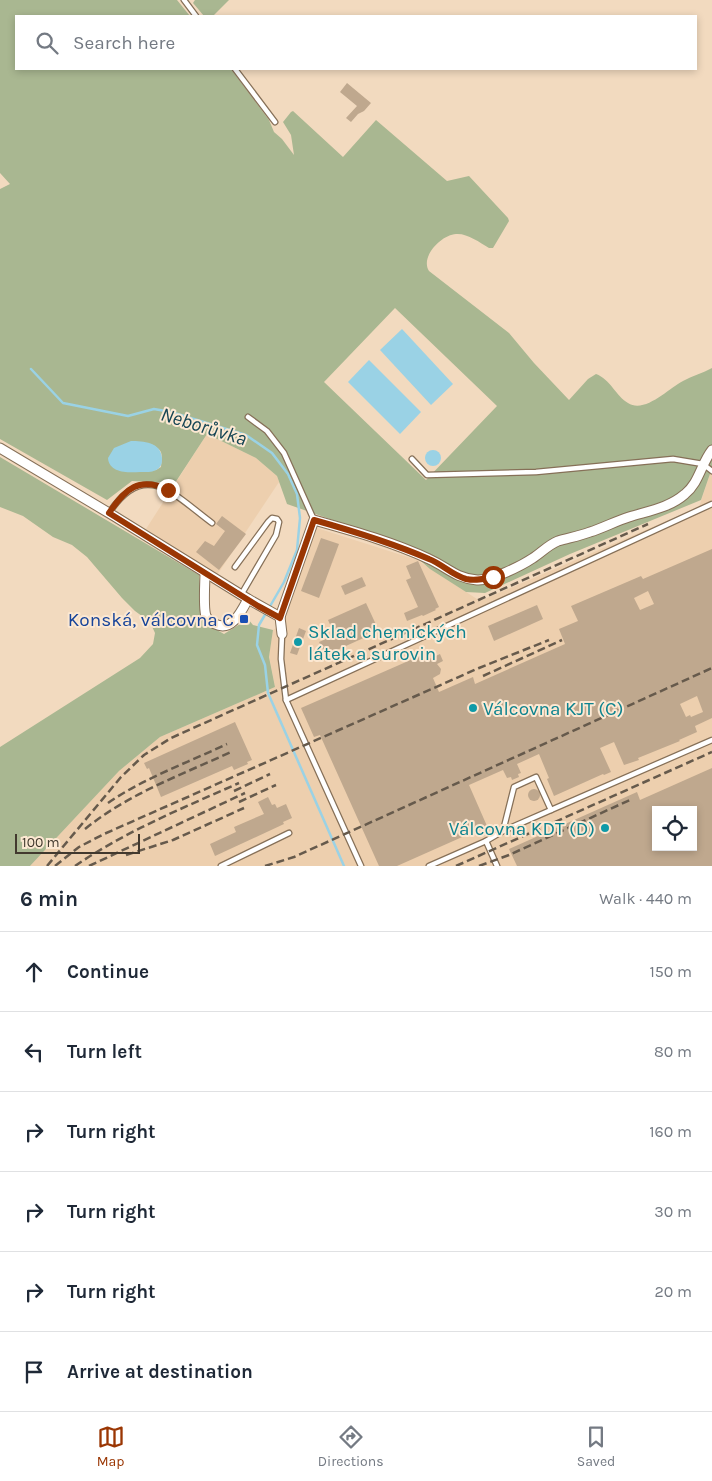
<!DOCTYPE html>
<meta charset="utf-8">
<style>
body{margin:0;font-family:Karla,sans-serif;background:#f6f6f7;color:#1f2937}
.controls{position:absolute;right:15px;bottom:15px;display:grid;overflow:hidden;border-radius:0px;box-shadow:0 2px 8px #0003}
.controls button{width:45px;height:45px;display:grid;place-items:center;padding:0;border:0;border-bottom:1px solid #e0e1e3;background:#fff;color:#1f2937;font:25px sans-serif}
.scale{position:absolute;left:15px;bottom:12px;width:125px;box-sizing:border-box;padding-left:5px;border:2px solid #42392e;border-top:0;font-size:14px;line-height:18px;white-space:nowrap;color:#42392e;-webkit-text-stroke:4px #fce8d2;paint-order:stroke}
.stop{position:absolute;width:15px;height:15px;margin:-11px;border:4px solid #9a3603;border-radius:50%;background:#fff}
.stop.end{background:#9a3603;border-color:#fff;box-shadow:0 1px 5px #0008}
.list{margin:0;padding:0;list-style:none}
h2{display:flex;justify-content:space-between;align-items:center;height:65px;margin:0;padding:0 20px;font-size:21px}
h2 small{font-size:16px;font-weight:400;color:#747a83}
.list li{display:grid;grid-template-columns:32px 1fr auto;gap:15px;align-items:center;box-sizing:border-box;height:80px;padding:0 20px;border-top:1px solid #e0e1e3}
.list b{display:block;font-size:19px;white-space:nowrap}
.list em{font-size:16px;font-style:normal;color:#747a83}
.icon{flex:none;width:28px;height:28px;fill:none;stroke:currentColor;stroke-width:2;stroke-linecap:round;stroke-linejoin:round}
.map{position:relative;flex:none;width:712px;height:866px;overflow:hidden}
.search{position:absolute;background:#fff;box-shadow:0 2px 8px #0003;left:15px;right:15px;top:15px;height:55px;display:flex;align-items:center;gap:12px;box-sizing:border-box;padding:0 18px;border-radius:0px;color:#747a83;font-size:19px}
.sheet{height:545px;background:#fff}
nav{display:flex;justify-content:space-around;align-items:center;box-sizing:border-box;height:70px;border-top:1px solid #e0e1e3;background:#fff;font-size:14px;color:#747a83}
nav a{display:grid;justify-items:center;gap:2px}
nav .on{color:#9a3603}
.map>svg:first-child{display:block}
</style>
<div class="map">
<svg width="712" height="866" viewBox="0 0 712 866">
<rect width="100%" height="100%" fill="#f2dabf"/>
<g fill="#edcfae" fill-rule="evenodd">
<path d="M207 434 256 458 277 476 279 482 217 575 146 529Z"/>
<path d="M712 468V866H30L119 771 160 737 275 687 269 656 273 630 284 623 291 597 317 528 417 560 480 601 699 507ZM656 810H693V847H656Z"/>
</g>
<g fill="#a9b791" fill-rule="evenodd">
<path d="M0 0H177L190 16H16V69H231L269 120 274 132 282 139 294 155 291 135 283 122 291 112 293 111 343 157 376 120 447 181 469 176 508 218 509 221 493 248H489C479 242 467 233 456 234 441 235 420 257 429 271L509 333 534 363 569 400 588 379 596 374C610 379 616 396 628 403 645 414 669 388 683 381 692 376 703 373 712 368V468L701 500 570 554 485 593 466 592 430 569 401 544 287 504 277 476 256 458 207 434 175 483 132 481 107 500 0 439V189L10 184 0 173ZM395 308 497 406 426 480 324 382ZM151 444C164 451 162 453 161 467L156 470 141 472Z"/>
<path d="M195 0H229L213 16H204L193 3Z"/>
<path d="M0 457 199 575 203 622 224 634 248 619 253 625 273 630 269 657 275 687 160 737 119 771 30 866H0V747L140 658 153 644 155 633 150 622 135 611 122 598 87 557 72 545 53 537 23 516 0 507Z"/>
</g>
<g fill="#9ad2e5">
<path d="M402 329 453 384 431 405 380 350Z"/>
<path d="M369 360 421 412 400 434 348 382Z"/>
<path d="M131 441C143 441 161 442 162 458 162 462 162 465 159 468 153 473 146 472 140 472 128 473 109 473 108 458L114 448Z"/>
<circle cx="433" cy="458" r="8"/>
</g>
<g fill="none" stroke-linecap="round" stroke-linejoin="round">
<g stroke="#9ad2e5" stroke-width="2.5">
<path d="M31 369 63 403 128 416 154 409 171 412 246 435 272 453 288 474 297 494 300 518 297 550 284 582 269 608"/>
<path d="M266 613 259 625 257 645 265 665 268 693 344 866"/>
</g>
</g>
<g fill="#bfa88e" fill-rule="evenodd">
<path d="M347 83 371 103 364 111 358 114 351 122 346 118 357 106 340 92Z"/>
<path d="M222 516 246 534 219 570 196 552 205 541 214 546 225 531 216 524Z"/>
<path d="M321 538 339 544 319 598 301 591Z"/>
<path d="M712 549V718L695 726 697 732 679 740 680 741 638 758 639 760 624 765 614 742 600 748 611 772 604 775 603 774 554 796 547 779 549 778 539 754 517 764 521 773 518 774 519 777 512 780 511 777 507 778 503 770 469 785 487 826 397 866H379L320 735 314 737 301 708 422 655 425 661 440 654 443 661 437 664 441 669 440 674 433 678 439 692 473 677 475 684 565 644 559 629 578 621 571 606 641 576 643 579ZM648 591 654 604 640 610 634 598ZM697 696 703 712 691 717 690 715 686 717 680 704Z"/>
<path d="M418 561 439 607 435 609 436 610 423 616 422 615 407 621 404 613 418 607 406 580 411 578 406 566Z"/>
<path d="M362 577 366 586 345 595 341 586Z"/>
<path d="M366 603 379 631 326 655 319 642 335 635 328 620Z"/>
<path d="M537 605 543 619 494 641 488 626Z"/>
<path d="M299 628 306 631 297 655 290 653Z"/>
<path d="M235 722 252 760 247 762 248 764 234 770 232 766 161 797 149 768 147 769 144 763Z"/>
<path d="M712 768V866H517L509 849 637 792 640 800ZM656 810H693V847H656Z"/>
<circle cx="534" cy="795" r="6"/>
<path d="M268 797 272 805 275 804 277 808 286 804 292 818 283 822 284 824 215 856 210 844 236 832 234 827 264 814 258 802Z"/>
</g>
<g fill="none" stroke-linecap="round" stroke-linejoin="round">
<defs>
<g id="service">
<path d="M184 0 196 16"/>
<path d="M235 69 275 122"/>
<path d="M248 417 267 431 284 453 314 520"/>
<path d="M412 459 427 475 536 472 673 459 703 464 712 471"/>
<path d="M109 513C145 458 174 495 212 523"/>
<path d="M235 567 268 522 272 518 277 519 279 522 276 535 241 595"/>
<path d="M282 634 281 659 286 700 361 866"/>
<path d="M286 700 712 504"/>
<path d="M503 831 514 787 536 777 551 810"/>
<path d="M486 841 497 866"/>
<path d="M221 866 289 833"/>
<path d="M429 866 486 841 503 831 551 810 712 740"/>
</g>
<g id="minor">
<path d="M0 448 114 516 248 599 280 617 282 634"/>
<path d="M205 573C205 582 203 608 206 616 208 620 211 622 215 624 232 632 241 612 248 599"/>
<path d="M280 617 314 520C353 531 393 542 429 559 447 567 455 578 477 580 491 581 521 566 533 558 541 553 548 545 558 541 568 538 580 536 590 532 603 528 616 521 629 517 648 511 669 508 685 494 699 483 701 464 712 450"/>
</g>
</defs>
<use href="#service" stroke="#867058" stroke-width="7"/>
<use href="#minor" stroke="#867058" stroke-width="11"/>
<use href="#service" stroke="#fff" stroke-width="4.5"/>
<use href="#minor" stroke="#fff" stroke-width="9"/>
<g stroke="#665a4c" stroke-width="2.5" stroke-dasharray="8 4" stroke-linecap="butt">
<path d="M483 676 562 640"/>
<path d="M234 791 270 774"/>
<path d="M239 802 276 785"/>
<path d="M108 803C144 778 187 763 227 744"/>
<path d="M85 829C128 794 181 775 231 752"/>
<path d="M126 855 173 840 244 808"/>
<path d="M47 866 121 777 144 755 171 738 648 524"/>
<path d="M55 866 79 847 104 834 479 668 549 640"/>
<path d="M75 866C126 831 183 808 239 783"/>
<path d="M89 866 245 793"/>
<path d="M265 866 294 857 712 668"/>
<path d="M456 866 712 752"/>
<path d="M479 866 509 855 632 799"/>
</g>
</g>
<g fill="none" stroke-linecap="round" stroke-linejoin="round">
<path stroke="#9a3603" stroke-width="6" d="M168 490C139 476 125 489 109 513L258 606 280 618 314 520C353 531 392 543 429 559 442 564 452 575 466 579 476 581 484 579 493 577"/>
</g>
<rect fill="#1a4fb4" stroke="#fce8d2" stroke-width="2" x="239" y="614" width="10" height="10" rx="2.5"/>
<g fill="#0f9aa8" stroke="#fce8d2" stroke-width="2">
<circle cx="298" cy="642" r="5"/>
<circle cx="473" cy="708" r="5"/>
<circle cx="605" cy="828" r="5"/>
</g>
<g text-anchor="middle" stroke-width="4" stroke-linejoin="round" paint-order="stroke">
<g font-size="19" fill="#164399" stroke="#fce8d2" text-anchor="end">
<text x="234" y="626">Konská, válcovna C</text>
</g>
<g font-size="19" fill="#0d838f" stroke="#fce8d2" text-anchor="start">
<text x="308" y="638">Sklad chemických<tspan x="308" dy="22">látek a surovin</tspan></text>
<text x="483" y="715">Válcovna KJT (C)</text>
<text x="595" y="835" text-anchor="end">Válcovna KDT (D)</text>
</g>
<g font-size="20" font-style="italic" fill="#164554" stroke="#fce8d2">
<text transform="translate(204 426) rotate(17)" y="7">Neborůvka</text>
</g>
</g>
</svg>
<div class="controls">
<button><svg class="icon" aria-label="locate" viewBox="0 0 24 24"><circle cx="12" cy="12" r="6"/><path d="M12 2v4M12 18v4M2 12h4M18 12h4"/></svg></button>
</div>
<div class="scale">100 m</div>
<div class="stop" style="left:493px;top:577px"></div>
<div class="stop end" style="left:168px;top:490px"></div>
<div class="search"><svg class="icon" aria-label="search" viewBox="0 0 24 24"><circle cx="10" cy="10" r="6"/><path d="M15 15l6 6"/></svg>Search here</div>
</div>
<section class="sheet">
<h2>6 min<small>Walk · 440 m</small></h2>
<ul class="list">
<li><svg class="icon" aria-label="ahead" viewBox="0 0 24 24"><path d="M12 20V5M6 11l6-6 6 6"/></svg><div><b>Continue</b></div><em>150 m</em></li>
<li><svg class="icon" aria-label="left" viewBox="0 0 24 24"><path d="M17 20v-9H6M10 6l-5 5 5 5"/></svg><div><b>Turn left</b></div><em>80 m</em></li>
<li><svg class="icon" aria-label="right" viewBox="0 0 24 24"><path d="M7 20v-9h11M14 6l5 5-5 5"/></svg><div><b>Turn right</b></div><em>160 m</em></li>
<li><svg class="icon" aria-label="right" viewBox="0 0 24 24"><path d="M7 20v-9h11M14 6l5 5-5 5"/></svg><div><b>Turn right</b></div><em>30 m</em></li>
<li><svg class="icon" aria-label="right" viewBox="0 0 24 24"><path d="M7 20v-9h11M14 6l5 5-5 5"/></svg><div><b>Turn right</b></div><em>20 m</em></li>
<li><svg class="icon" aria-label="arrive" viewBox="0 0 24 24"><path d="M6 21V4h12l-3 4 3 4H6"/></svg><div><b>Arrive at destination</b></div></li>
</ul>
</section>
<nav>
<a class="on"><svg class="icon" aria-label="map" viewBox="0 0 24 24"><path d="M3 6l6-2 6 2 6-2v14l-6 2-6-2-6 2zM9 4v14M15 6v14"/></svg>Map</a>
<a><svg class="icon" aria-label="directions" viewBox="0 0 24 24"><path d="M12 3l9 9-9 9-9-9zM9 14v-3h6M13 9l2 2-2 2"/></svg>Directions</a>
<a><svg class="icon" aria-label="saved" viewBox="0 0 24 24"><path d="M7 4h10v16l-5-4-5 4z"/></svg>Saved</a>
</nav>
